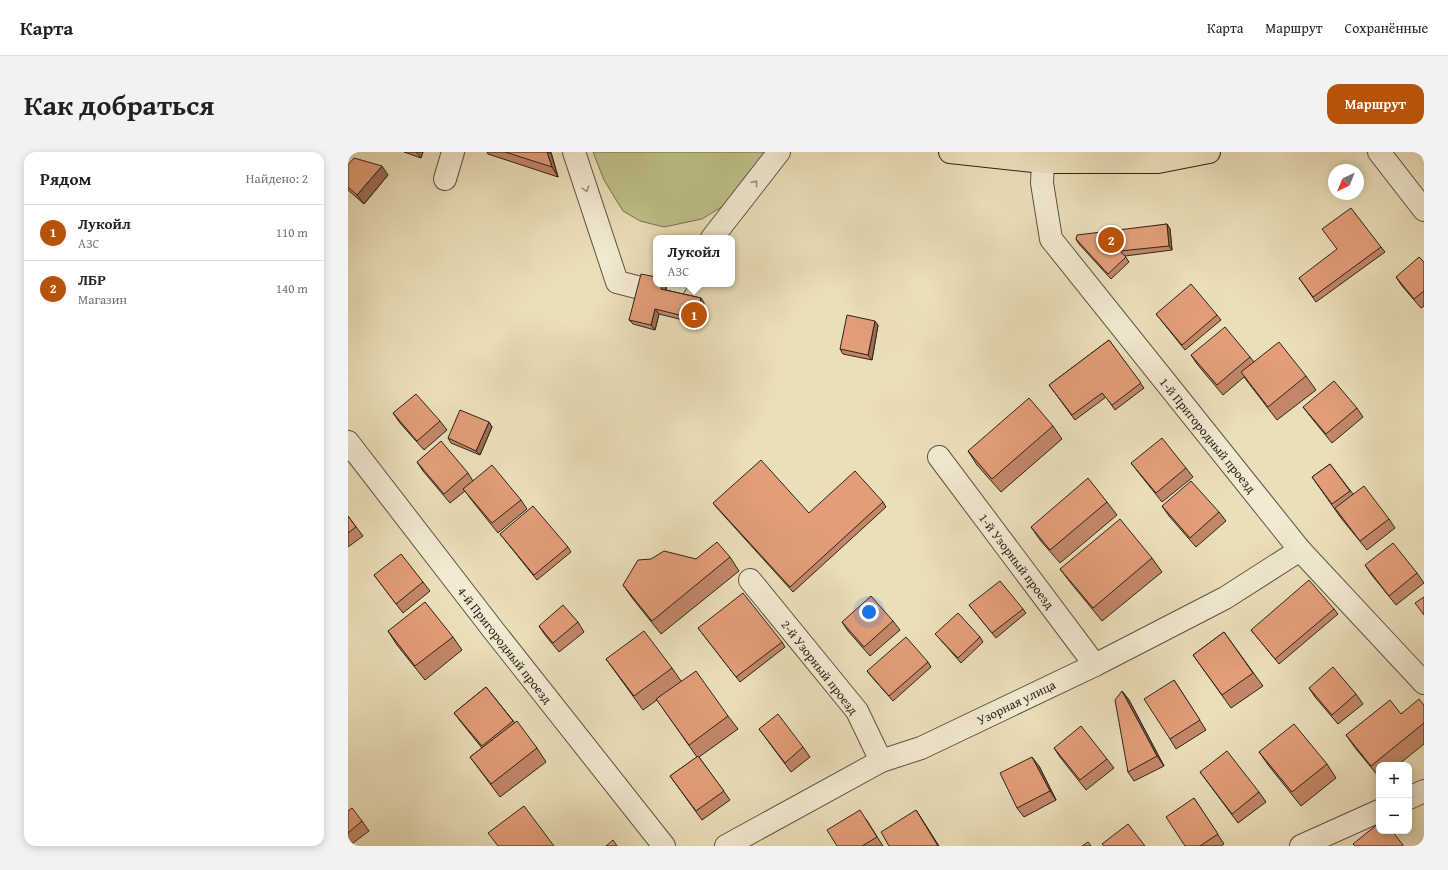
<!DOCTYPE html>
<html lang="ru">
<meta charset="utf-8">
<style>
body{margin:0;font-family:"Gentium Book Plus",serif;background:#f2f2f2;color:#202124}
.controls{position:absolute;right:12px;bottom:12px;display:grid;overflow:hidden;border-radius:8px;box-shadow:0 2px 10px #0003}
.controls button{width:36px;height:36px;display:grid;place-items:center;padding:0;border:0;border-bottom:1px solid #e0e0e0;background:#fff;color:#202124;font:20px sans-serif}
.compass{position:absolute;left:980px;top:12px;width:36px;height:36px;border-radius:50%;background:#fff;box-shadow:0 2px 10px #0003;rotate:223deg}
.you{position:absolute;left:521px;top:460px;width:14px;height:14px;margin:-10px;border:3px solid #fff;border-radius:50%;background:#1a73e8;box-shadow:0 0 0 6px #1a73e833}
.badge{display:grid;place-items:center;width:26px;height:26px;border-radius:50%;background:#b45309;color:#fff;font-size:13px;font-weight:700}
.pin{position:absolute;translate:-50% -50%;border:2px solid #fff;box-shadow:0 1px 4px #0006}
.popup{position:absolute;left:305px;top:83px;width:82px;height:52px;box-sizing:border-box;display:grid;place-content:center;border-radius:8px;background:#fff;filter:drop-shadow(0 1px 3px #0005);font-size:13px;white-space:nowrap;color:#757577}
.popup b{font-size:15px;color:#202124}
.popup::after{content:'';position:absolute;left:50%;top:100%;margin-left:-8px;border:8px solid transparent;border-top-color:#fff}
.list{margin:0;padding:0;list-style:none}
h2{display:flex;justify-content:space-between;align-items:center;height:52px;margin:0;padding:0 16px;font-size:17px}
h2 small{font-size:13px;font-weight:400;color:#757577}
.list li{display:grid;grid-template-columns:26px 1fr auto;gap:12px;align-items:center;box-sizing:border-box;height:56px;padding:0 16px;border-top:1px solid #e0e0e0}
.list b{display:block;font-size:15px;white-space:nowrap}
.list p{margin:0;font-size:13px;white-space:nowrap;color:#757577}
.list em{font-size:13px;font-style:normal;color:#757577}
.map{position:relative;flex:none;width:1076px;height:694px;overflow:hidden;border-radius:12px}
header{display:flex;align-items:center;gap:24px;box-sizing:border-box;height:56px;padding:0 20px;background:#fff;border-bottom:1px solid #e0e0e0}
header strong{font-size:19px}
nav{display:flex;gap:22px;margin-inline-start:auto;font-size:14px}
.intro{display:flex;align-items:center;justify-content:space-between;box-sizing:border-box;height:96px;padding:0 24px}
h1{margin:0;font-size:28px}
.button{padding:10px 18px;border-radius:12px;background:#b45309;color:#fff;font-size:14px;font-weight:700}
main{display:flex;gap:24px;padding:0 24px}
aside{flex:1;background:#fff;border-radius:12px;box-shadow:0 2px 10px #0003}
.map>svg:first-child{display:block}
</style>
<header>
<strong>Карта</strong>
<nav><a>Карта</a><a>Маршрут</a><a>Сохранённые</a></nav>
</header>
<div class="intro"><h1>Как добраться</h1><a class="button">Маршрут</a></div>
<main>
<aside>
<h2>Рядом<small>Найдено: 2</small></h2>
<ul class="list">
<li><span class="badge">1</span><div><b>Лукойл</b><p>АЗС</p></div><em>110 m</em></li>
<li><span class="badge">2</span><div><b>ЛБР</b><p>Магазин</p></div><em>140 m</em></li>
</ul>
</aside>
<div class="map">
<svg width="1076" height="694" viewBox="0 0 1076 694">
<rect width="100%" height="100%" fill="#ebdfb9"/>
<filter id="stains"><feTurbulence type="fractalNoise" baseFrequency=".005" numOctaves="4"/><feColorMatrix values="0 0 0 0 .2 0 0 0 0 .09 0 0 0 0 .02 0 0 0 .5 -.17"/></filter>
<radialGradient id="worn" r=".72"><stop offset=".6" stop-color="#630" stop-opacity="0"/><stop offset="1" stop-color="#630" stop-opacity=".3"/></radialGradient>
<path fill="#bec08a" stroke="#767252" d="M245 0H418L375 54 354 67 316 75 292 69 275 59 256 28Z"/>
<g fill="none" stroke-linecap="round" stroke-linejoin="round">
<defs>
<g id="minor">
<path d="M226 0 269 130 320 143 328 132"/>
<path d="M1031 0 1076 58"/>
<path d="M695 10 694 31 703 87 952 398 1076 531"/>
<path d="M97 27 105 0"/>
<path d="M364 86 431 0"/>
<path d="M0 290 146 479 316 694"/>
<path d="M591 305 747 513"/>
<path d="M402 428 509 559 533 609"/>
<path d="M1061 646 1076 639"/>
<path d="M378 694 533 609 573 596 747 513 877 446 952 398"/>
<path d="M953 694 1031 659"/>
</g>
<path id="major" d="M602 0 695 10H810L861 0"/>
</defs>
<use href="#minor" stroke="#5c5342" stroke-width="24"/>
<use href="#major" stroke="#2d241b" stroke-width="24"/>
<use href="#minor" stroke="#f2ead2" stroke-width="22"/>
<use href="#major" stroke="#ebdfb9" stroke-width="22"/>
</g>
<g fill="#c38768" stroke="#2d241b">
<path d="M56 0H75L73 6Z"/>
<path d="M139 0H203L210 25 140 2Z"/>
<path d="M0 13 40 23 16 52 0 38Z"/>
<path d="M819 72 822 77 824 98 777 104 781 110 763 127 731 92 728 87Z"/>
<path d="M1033 95 1037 100 968 150 951 126Z"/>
<path d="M1076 110V154L1073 156 1054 134 1048 125Z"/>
<path d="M308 132H319L318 138 353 146 356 151 351 172 311 162 307 178 285 172 281 168Z"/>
<path d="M808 162 869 163 873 168 837 198Z"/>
<path d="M530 173 524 208 495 202 492 197Z"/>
<path d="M761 188 796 236 767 258 758 245 727 268 701 233Z"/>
<path d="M843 203 902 205 906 210 958 224 968 238 929 268 896 225 875 243 849 212Z"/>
<path d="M955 255 1009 256 1015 265 984 291 962 264Z"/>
<path d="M45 261 92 269 99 278 76 298 52 271Z"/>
<path d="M141 270 144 275 132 303 103 291 100 286Z"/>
<path d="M705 274 714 287 653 340 629 313 620 299Z"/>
<path d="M69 310 120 321 125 329 173 348 179 357 150 381 122 346 117 339 102 351 75 319Z"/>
<path d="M783 311 838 316 845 325 814 350 790 320Z"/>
<path d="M982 312 1005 342 1041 367 1047 376 1019 398 993 366 964 325Z"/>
<path d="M535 350 538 355 445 440 369 356 365 351 461 361Z"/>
<path d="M759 350 769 363 712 411 692 388 683 375Z"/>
<path d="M814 354 871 360 878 369 848 395 821 364Z"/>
<path d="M0 364 15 384 0 395Z"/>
<path d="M152 382 220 395 223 400 189 428Z"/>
<path d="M382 405 391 419 313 482 285 447 275 433 348 407Z"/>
<path d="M804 406 814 420 754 469 722 430 712 417Z"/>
<path d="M1017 413 1069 421 1076 431 1048 453 1023 422Z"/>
<path d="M26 423 75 430 82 439 55 461Z"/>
<path d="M621 453 675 457 678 461 648 486Z"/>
<path d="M986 457 990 462 931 512 903 478Z"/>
<path d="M545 469 552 478 522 504 500 479 494 470Z"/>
<path d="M230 470 236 480 211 500 197 483 191 474Z"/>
<path d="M350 476 434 490 437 495 392 530Z"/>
<path d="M40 479 105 485 114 498 77 528 49 493Z"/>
<path d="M876 480 915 534 883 556 845 503Z"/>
<path d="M587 482 632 485 635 490 613 511 591 486Z"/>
<path d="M258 507 324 516 333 529 380 564 390 577 351 605 382 648 354 668 322 624 349 605 309 548 295 558Z"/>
<path d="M580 510 583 515 545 549 523 524 519 519Z"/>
<path d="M826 528 858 578 828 597 822 587Z"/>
<path d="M138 535 167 571 189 596 198 610 152 645 122 605 134 596 113 570 106 561Z"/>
<path d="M961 536 1008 542 1015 552 990 572 967 545Z"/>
<path d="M774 539 781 548 816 614 786 629 780 620Z"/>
<path d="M1076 553V592L1050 613H1031V625L1008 597 998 583Z"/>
<path d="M411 577 455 595 462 605 443 620Z"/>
<path d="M706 596 759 607 766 616 738 638 712 605Z"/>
<path d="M911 600 979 612 988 626 953 654 921 614Z"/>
<path d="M691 614 708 648 676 665 669 656Z"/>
<path d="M852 620 911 640 918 650 890 671Z"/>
<path d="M846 646 876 692 873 694H837Z"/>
<path d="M0 659 14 669 21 679 1 694H0Z"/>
<path d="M518 667 535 694H489Z"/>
</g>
<g fill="#9f6e55" stroke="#2d241b">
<path d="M68 0H75L73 6Z"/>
<path d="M199 0 203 1 210 25 204 15Z"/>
<path d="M34 14 40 23 16 52 9 43Z"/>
<path d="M819 72 822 77 824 98 821 94Z"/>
<path d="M314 132H319L317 141 313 137Z"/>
<path d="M353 146 356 151 351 172 348 167Z"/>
<path d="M307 157 311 162 307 178 303 173Z"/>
<path d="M527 169 530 173 524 208 520 203Z"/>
<path d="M141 270 144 275 132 303 128 299Z"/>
<path d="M774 539 781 548 816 614 809 604Z"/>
<path d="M684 605 691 614 708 648 702 639Z"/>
<path d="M568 658 577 672 591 694H590Z"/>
</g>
<g fill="#e39d79" stroke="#2d241b">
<path d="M157 0H199L204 15Z"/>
<path d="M6 6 34 14 9 43 0 35V13Z"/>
<path d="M1003 56 1033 95 965 145 951 126 989 97 974 77Z"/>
<path d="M819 72 821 94 772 99 778 105 760 122 728 87 729 83Z"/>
<path d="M1071 105 1076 110V139L1066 147 1048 125Z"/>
<path d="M293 122 308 125V132H314L313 137 353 146 348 167 307 157 303 173 281 168Z"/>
<path d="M843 132 869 163 834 193 808 162Z"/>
<path d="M499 163 527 169 520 203 492 197Z"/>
<path d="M877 175 902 205 869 233 843 203Z"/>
<path d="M761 188 793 231 764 253 754 241 724 263 701 233Z"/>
<path d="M931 190 958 224 920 255 893 220Z"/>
<path d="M986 229 1009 256 978 282 955 255Z"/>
<path d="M68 242 92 269 69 289 45 261Z"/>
<path d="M681 246 705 274 644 327 620 299Z"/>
<path d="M112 258 141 270 128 299 100 286Z"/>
<path d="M814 286 838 316 808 341 783 311Z"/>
<path d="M93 289 120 321 96 342 69 310Z"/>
<path d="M413 308 461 361 507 319 535 350 442 435 365 351Z"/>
<path d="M982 312 1002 339 984 352 964 325Z"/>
<path d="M144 313 173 348 144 371 115 337Z"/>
<path d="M740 326 759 350 702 398 683 375Z"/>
<path d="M843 329 871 360 842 386 814 354Z"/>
<path d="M1016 334 1041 367 1012 389 987 356Z"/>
<path d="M185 354 220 395 186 423 152 382Z"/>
<path d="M0 364 8 375 0 381Z"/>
<path d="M772 367 804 406 745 456 712 417Z"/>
<path d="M369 390 382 405 304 469 275 433 290 408 303 407 316 399 348 407Z"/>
<path d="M1045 391 1069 421 1041 444 1017 413Z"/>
<path d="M53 402 75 430 48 452 26 423Z"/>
<path d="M961 428 986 457 927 507 903 478Z"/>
<path d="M652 429 675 457 644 481 621 453Z"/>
<path d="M395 441 434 490 388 525 350 476Z"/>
<path d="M523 444 545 469 516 495 494 470Z"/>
<path d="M1076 445V463L1067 451Z"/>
<path d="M77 450 105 485 67 514 40 479Z"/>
<path d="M215 453 230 470 205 491 191 474Z"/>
<path d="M610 461 632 485 610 506 587 482Z"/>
<path d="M296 479 324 516 286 544 258 507Z"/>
<path d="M876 480 905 521 874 543 845 503Z"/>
<path d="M558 485 580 510 541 544 519 519Z"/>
<path d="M985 515 1008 542 984 563 961 536Z"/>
<path d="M348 519 380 564 341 593 308 547Z"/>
<path d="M826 528 852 568 822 587 796 547Z"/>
<path d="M138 535 165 569 134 594 106 561Z"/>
<path d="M774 539 809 604 780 620 767 548Z"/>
<path d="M1071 547 1076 553V571L1023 614 998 583 1042 548 1053 562Z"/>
<path d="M430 562 455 595 437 611 411 577Z"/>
<path d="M169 569 189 596 143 632 122 605Z"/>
<path d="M946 572 979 612 944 640 911 600Z"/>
<path d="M733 574 759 607 732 628 706 596Z"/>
<path d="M879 599 911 640 884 662 852 620Z"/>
<path d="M350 604 376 639 348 659 322 624Z"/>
<path d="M684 605 702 639 669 656 652 621Z"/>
<path d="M846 646 870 682 852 694H837L818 665Z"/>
<path d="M176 654 206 694H150L140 681Z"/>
<path d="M4 656 14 669 0 681V659Z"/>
<path d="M512 658 529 685 514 694H489L479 678Z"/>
<path d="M568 658 590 694H541L533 680Z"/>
<path d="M1031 671V679H1044L1055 693V694H1007L1005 692Z"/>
<path d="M780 672 797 694H756L754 692Z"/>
<path d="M265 688 269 694H258Z"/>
<path d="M740 690 743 694H734Z"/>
</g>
<defs><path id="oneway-chevron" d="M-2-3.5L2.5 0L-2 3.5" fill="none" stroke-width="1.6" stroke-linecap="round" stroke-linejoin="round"/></defs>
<g stroke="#999180">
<use href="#oneway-chevron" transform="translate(407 31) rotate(-52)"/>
<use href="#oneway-chevron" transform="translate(238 37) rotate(72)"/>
</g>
<g text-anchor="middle" stroke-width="3" stroke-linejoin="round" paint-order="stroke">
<g font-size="13" fill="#2d241b" stroke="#f2ead2">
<text transform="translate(860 283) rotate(51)" y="5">1-й Пригородный проезд</text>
<text transform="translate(669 409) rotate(53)" y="5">1-й Узорный проезд</text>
<text transform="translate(157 493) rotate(52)" y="5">4-й Пригородный проезд</text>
<text transform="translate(472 515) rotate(52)" y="5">2-й Узорный проезд</text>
<text transform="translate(668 550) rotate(-26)" y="5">Узорная улица</text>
</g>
</g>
<rect width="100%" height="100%" filter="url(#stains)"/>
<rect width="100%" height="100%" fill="url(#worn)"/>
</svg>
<div class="controls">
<button>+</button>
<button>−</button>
</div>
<svg class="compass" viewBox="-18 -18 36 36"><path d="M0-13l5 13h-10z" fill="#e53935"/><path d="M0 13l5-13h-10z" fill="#757577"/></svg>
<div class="you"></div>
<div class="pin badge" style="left:346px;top:163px">1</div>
<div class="popup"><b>Лукойл</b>АЗС</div>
<div class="pin badge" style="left:763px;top:88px">2</div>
</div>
</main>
